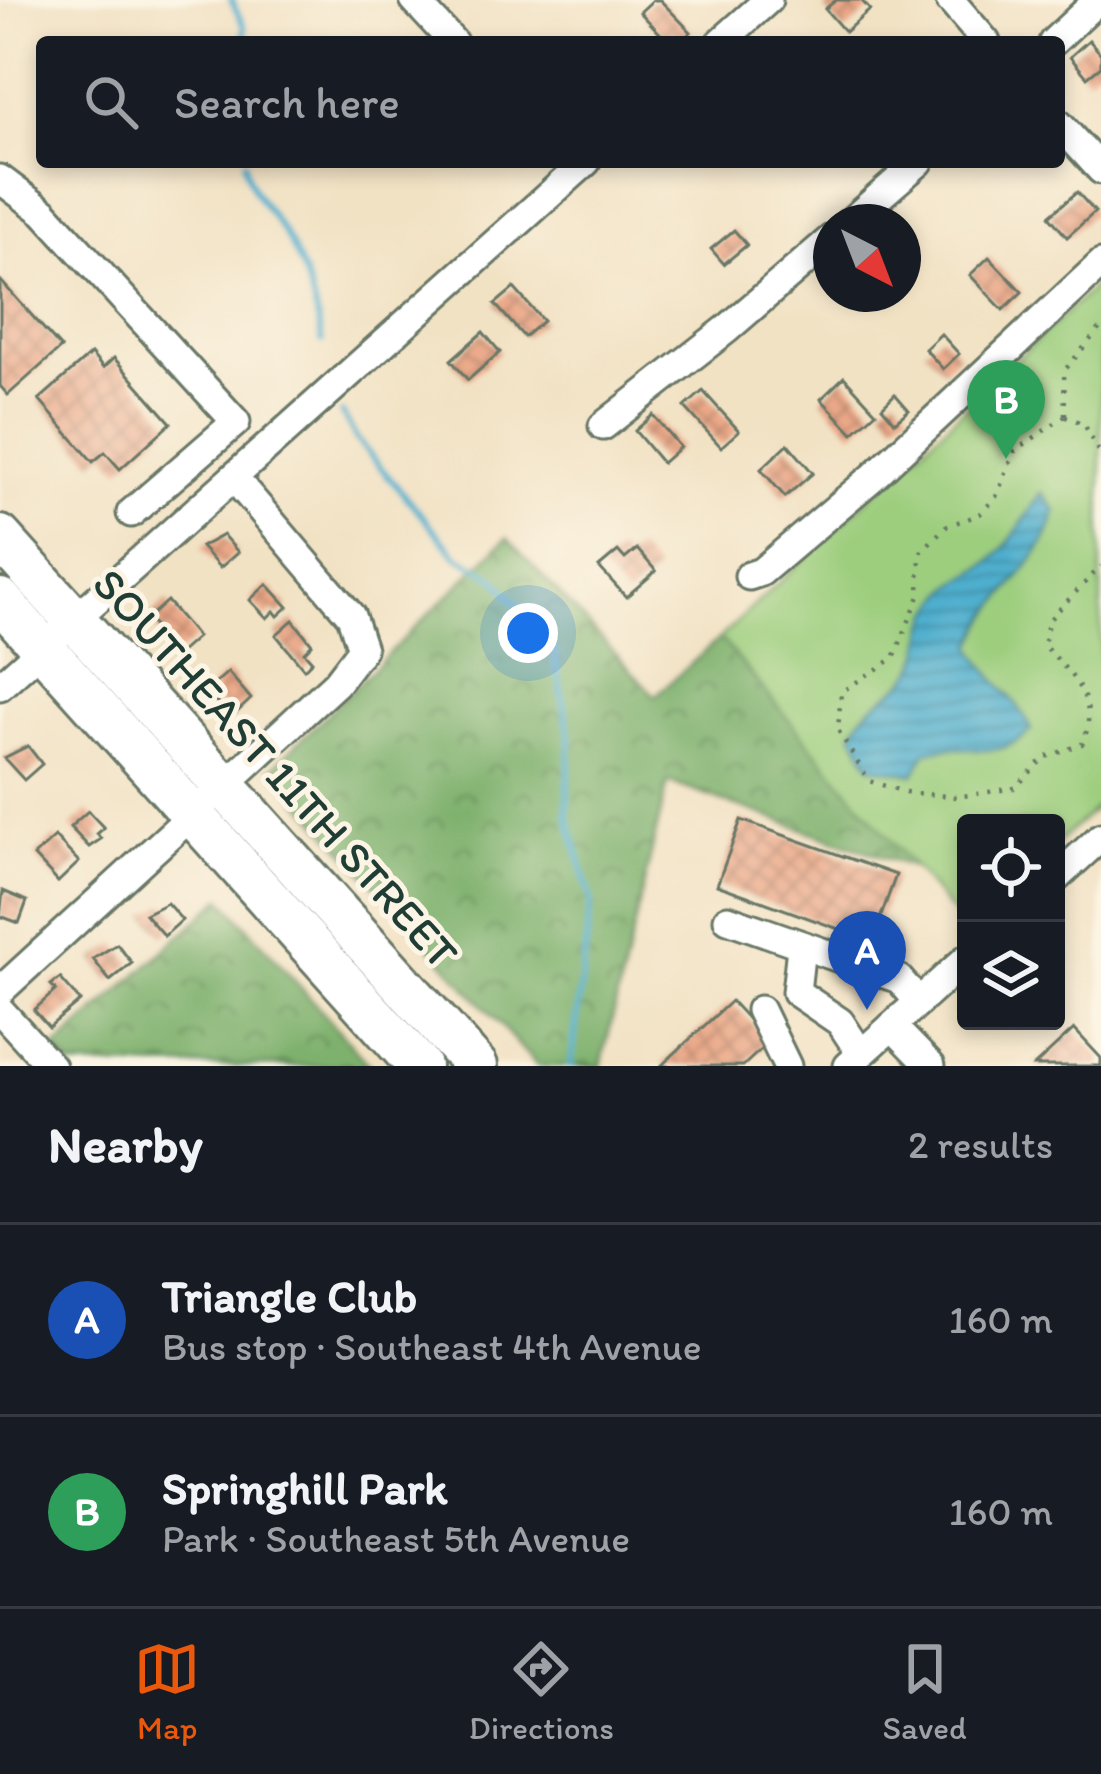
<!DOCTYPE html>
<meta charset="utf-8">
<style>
body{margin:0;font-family:Itim,sans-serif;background:#20242c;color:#f1f3f6}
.controls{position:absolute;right:36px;bottom:36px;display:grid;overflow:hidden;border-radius:12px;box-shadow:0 6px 18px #0003}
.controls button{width:108px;height:108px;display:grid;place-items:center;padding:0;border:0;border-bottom:3px solid #363941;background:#171b24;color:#f1f3f6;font:60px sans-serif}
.compass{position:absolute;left:813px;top:204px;width:108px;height:108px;border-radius:50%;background:#171b24;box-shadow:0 6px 18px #0003;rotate:138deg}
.you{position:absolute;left:528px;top:633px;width:42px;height:42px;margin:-30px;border:9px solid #fff;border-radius:50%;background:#1a73e8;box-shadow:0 0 0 18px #1a73e833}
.badge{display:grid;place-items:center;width:78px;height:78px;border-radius:50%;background:#ea580c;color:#fff;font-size:39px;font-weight:700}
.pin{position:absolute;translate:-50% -99px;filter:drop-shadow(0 3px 6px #0008)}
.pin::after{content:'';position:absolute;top:63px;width:42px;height:36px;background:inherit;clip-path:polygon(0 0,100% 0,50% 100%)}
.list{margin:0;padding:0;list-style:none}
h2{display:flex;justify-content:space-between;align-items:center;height:156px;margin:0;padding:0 48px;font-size:51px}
h2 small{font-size:39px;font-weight:400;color:#9ea1a6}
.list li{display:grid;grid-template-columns:78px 1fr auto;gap:36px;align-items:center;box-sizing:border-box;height:192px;padding:0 48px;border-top:3px solid #363941}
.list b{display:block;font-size:45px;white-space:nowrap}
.list p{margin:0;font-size:39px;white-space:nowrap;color:#9ea1a6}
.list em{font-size:39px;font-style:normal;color:#9ea1a6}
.icon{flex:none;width:66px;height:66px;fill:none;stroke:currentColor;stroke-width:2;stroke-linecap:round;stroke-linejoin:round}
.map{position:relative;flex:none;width:1101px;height:1066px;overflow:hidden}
.search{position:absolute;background:#171b24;box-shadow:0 6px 18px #0003;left:36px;right:36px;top:36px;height:132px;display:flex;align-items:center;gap:30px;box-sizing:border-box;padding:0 42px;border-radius:12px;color:#9ea1a6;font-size:45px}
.sheet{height:540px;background:#171b24}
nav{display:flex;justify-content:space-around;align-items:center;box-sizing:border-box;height:168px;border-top:3px solid #363941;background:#171b24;font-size:33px;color:#9ea1a6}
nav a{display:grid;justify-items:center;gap:6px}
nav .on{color:#ea580c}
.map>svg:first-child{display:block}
</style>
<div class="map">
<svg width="1101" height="1066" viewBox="0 0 1101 1066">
<defs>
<pattern id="forest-crowns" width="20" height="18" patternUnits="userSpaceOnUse" patternTransform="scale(3)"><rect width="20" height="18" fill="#7eb16d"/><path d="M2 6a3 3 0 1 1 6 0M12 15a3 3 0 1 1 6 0" fill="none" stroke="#67915a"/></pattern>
<pattern id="water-rules" width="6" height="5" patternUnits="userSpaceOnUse" patternTransform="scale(3)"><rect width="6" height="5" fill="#4fafce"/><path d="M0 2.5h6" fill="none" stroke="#4190a8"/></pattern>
<pattern id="building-cross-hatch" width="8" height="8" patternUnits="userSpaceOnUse" patternTransform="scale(3)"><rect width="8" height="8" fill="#eba888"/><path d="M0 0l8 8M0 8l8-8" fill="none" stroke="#be8a70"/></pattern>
</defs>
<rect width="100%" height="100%" fill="#fcf5e5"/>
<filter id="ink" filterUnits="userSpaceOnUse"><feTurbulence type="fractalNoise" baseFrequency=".00833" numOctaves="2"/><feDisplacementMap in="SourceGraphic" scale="24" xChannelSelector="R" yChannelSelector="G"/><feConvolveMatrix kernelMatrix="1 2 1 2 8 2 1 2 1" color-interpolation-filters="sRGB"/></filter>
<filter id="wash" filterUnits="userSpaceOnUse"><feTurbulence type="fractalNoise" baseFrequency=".004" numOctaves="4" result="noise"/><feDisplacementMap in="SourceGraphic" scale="48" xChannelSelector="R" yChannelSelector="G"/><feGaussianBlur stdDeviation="2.7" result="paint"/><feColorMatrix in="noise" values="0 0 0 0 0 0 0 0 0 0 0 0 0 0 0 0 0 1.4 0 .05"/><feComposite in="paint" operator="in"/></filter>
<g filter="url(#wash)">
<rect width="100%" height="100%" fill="#f2e2c4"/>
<g fill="url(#forest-crowns)" stroke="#4e7750" stroke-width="3">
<path d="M507 538 655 696 720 638 915 868 668 782 601 1066H537L271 769Z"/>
<path d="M222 898 370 1066H70L55 1049Z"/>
</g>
<path fill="#9dce7e" stroke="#5e8659" stroke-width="3" d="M1101 280V803L1056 844V823H966L965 928 720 638Z"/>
<path fill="url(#water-rules)" stroke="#377681" stroke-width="3" d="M1042 492 1056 511C1040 571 996 590 973 646 988 679 1016 695 1032 730 990 768 971 738 926 752L914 774 870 766 853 732C871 696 889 701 911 674 927 653 920 628 936 606 957 575 969 580 992 560 1012 544 1027 513 1042 492Z"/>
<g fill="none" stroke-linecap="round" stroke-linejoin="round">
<g stroke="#4fafce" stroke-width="6">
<path d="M231 0 244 26 245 42"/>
<path d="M245 162C248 193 269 209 285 235 305 270 315 302 322 341"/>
<path d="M342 413 357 440 457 556 494 577 553 646 570 738 567 812 591 901 571 1066"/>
</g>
</g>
<g id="blocks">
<g fill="url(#building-cross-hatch)">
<path d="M653 0H660L691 32 680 42H668L640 12Z"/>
<path d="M836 0H861L870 10 845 32 825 9Z"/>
<path d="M1089 40 1101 54V66L1087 77 1070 57Z"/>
<path d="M1077 192 1095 212 1067 237 1049 216Z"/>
<path d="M734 230 747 245 724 264 711 249Z"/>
<path d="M989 257 1022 292 1003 310 970 275Z"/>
<path d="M0 280 61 348 8 395 0 386Z"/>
<path d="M514 288 543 321 524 337 495 304Z"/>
<path d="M483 332 500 352 468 380 451 360Z"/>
<path d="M941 334 959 354 943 369 925 349Z"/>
<path d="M91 354 103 368 114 358 171 423 120 469 105 452 93 462 39 400Z"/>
<path d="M844 377 876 412 853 433 821 399Z"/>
<path d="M703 391 739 431 721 447 685 407Z"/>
<path d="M895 394 909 410 895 422 882 407Z"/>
<path d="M653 415 680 447 662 463 635 431Z"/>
<path d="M788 444 813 473 785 497 761 469Z"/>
<path d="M223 535 238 552 220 568 201 547Z"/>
<path d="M637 549 656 571 626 597 599 567 618 551 625 559Z"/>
<path d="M267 584 288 607 278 616 274 611 267 618 250 600Z"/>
<path d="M167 601 197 637 179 653 147 619Z"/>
<path d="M293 620 312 644 304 652 312 661 304 669 276 635Z"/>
<path d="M228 672 251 699 234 715 214 700 218 697 211 687Z"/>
<path d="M28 746 42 764 24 780 4 758Z"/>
<path d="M88 811 104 828 97 834 101 839 89 847 70 827Z"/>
<path d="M741 820 896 875 872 941 717 885Z"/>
<path d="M55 837 79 862 58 882 34 856Z"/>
<path d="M3 891 27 901 19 923 0 916Z"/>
<path d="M167 903 182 920 164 936 145 914Z"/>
<path d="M117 944 132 963 110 981 93 959Z"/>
<path d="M60 978 80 1001 49 1027 34 1010 56 990 51 985Z"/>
<path d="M731 1001 769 1042 743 1066H661Z"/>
<path d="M1074 1029 1101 1058V1066H1034Z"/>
</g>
</g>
</g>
<g filter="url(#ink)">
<use href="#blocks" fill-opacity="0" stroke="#697766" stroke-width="3"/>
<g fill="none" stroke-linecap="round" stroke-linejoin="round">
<defs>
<g id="minor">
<path d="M414 0 453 42"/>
<path d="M950 0 986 42"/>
<path d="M721 42 768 0"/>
<path d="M1053 42 1098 0"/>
<path d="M1059 124 1101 170"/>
<path d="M0 179 44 212 236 422 131 513"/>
<path d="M850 222 919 162"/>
<path d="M603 426 727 329 831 239"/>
<path d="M749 576 761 572 873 477 1101 264"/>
<path d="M0 686 586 162"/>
<path d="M1056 878 1101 837"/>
<path d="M728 919 899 979 919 1002"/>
<path d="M801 947 796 992 840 1022 861 1054"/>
<path d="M0 991 336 683 362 649 351 616 234 478"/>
<path d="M0 1010 51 1066"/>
<path d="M760 1010 787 1066"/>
<path d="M892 1026 931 1066"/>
<path d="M848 1066 966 959"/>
</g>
<g id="highway">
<path d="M0 537 476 1066"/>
<path d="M0 600 419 1066"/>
</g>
</defs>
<use href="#minor" stroke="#697766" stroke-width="33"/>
<use href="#highway" stroke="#697766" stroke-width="48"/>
<g stroke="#697766" stroke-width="4.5" stroke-dasharray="3 9" stroke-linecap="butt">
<path d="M1065 415 1064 371 1101 327"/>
<path d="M1065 416 1015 451 996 497 979 515 946 526 920 553 919 596 894 658 841 692 838 730 869 781 905 792 956 797 1015 788 1044 758 1082 744C1101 703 1073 675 1044 646L1048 621 1101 566"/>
<path d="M1065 416 1084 424 1101 455"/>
</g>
<use href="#minor" stroke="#fff" stroke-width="27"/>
<use href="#highway" stroke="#fff" stroke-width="42"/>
</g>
</g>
<g text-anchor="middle" stroke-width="10" stroke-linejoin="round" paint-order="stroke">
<g font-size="45" fill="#1f3d34" stroke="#fcf5e5">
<text transform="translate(276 768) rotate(48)" y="16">SOUTHEAST 11TH STREET</text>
</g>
</g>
</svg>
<div class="controls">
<button><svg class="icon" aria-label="locate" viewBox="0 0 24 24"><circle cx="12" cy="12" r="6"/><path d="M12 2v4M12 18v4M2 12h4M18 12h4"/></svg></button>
<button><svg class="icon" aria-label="layers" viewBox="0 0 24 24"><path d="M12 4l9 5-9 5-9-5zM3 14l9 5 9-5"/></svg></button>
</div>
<svg class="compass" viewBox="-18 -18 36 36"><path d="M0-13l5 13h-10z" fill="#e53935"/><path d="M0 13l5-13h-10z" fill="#9ea1a6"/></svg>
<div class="you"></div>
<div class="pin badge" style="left:867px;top:1010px;background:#1a4fb4">A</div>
<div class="pin badge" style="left:1006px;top:459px;background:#2e9e5b">B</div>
<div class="search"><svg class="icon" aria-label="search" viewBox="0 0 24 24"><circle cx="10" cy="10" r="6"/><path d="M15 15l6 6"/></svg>Search here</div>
</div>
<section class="sheet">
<h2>Nearby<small>2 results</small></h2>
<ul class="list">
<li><span class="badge" style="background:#1a4fb4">A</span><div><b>Triangle Club</b><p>Bus stop · Southeast 4th Avenue</p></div><em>160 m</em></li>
<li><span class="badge" style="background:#2e9e5b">B</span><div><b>Springhill Park</b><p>Park · Southeast 5th Avenue</p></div><em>160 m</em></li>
</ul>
</section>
<nav>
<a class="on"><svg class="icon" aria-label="map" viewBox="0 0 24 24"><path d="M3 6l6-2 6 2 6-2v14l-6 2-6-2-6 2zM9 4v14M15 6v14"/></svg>Map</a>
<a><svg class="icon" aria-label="directions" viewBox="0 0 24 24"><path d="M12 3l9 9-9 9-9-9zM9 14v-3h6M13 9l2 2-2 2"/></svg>Directions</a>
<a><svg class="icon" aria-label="saved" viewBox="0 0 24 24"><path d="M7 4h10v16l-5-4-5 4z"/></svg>Saved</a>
</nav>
